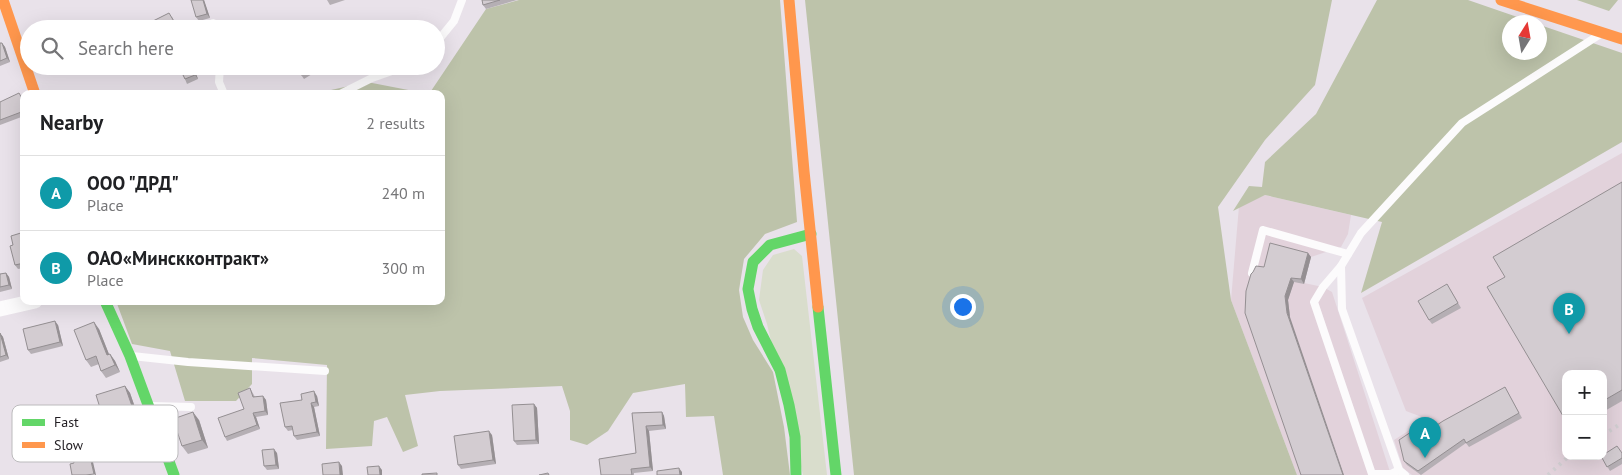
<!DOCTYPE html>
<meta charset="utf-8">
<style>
body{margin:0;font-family:"PT Sans",sans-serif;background:#f6f6f6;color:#202124}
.controls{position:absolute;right:15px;bottom:15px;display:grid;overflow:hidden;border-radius:10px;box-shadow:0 5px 20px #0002}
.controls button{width:45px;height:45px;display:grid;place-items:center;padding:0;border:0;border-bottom:1px solid #e0e0e0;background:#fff;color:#202124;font:25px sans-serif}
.compass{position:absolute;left:1502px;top:15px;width:45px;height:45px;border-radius:50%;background:#fff;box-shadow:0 5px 20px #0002;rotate:11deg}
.you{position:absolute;left:962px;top:306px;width:18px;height:18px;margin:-12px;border:4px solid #fff;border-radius:50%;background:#1a73e8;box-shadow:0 0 0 8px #1a73e833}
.badge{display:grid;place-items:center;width:32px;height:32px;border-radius:50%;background:#1a73e8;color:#fff;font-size:16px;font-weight:700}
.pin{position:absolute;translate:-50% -41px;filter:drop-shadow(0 1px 2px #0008)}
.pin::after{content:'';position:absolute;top:26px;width:18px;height:15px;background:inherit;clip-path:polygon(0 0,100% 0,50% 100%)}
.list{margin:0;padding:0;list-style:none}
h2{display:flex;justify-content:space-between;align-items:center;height:65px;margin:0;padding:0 20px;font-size:21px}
h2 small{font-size:16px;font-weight:400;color:#757577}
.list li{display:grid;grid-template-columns:32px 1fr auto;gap:15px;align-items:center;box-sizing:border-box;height:75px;padding:0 20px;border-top:1px solid #e0e0e0}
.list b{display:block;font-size:19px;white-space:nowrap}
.list p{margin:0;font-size:16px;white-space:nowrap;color:#757577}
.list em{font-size:16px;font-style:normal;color:#757577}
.icon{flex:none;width:28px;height:28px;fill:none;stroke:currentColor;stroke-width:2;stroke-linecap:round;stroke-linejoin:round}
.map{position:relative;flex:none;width:1622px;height:475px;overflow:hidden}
.search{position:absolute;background:#fff;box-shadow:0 5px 20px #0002;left:20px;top:20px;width:425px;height:55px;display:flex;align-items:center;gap:12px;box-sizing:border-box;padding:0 18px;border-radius:28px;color:#757577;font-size:19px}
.panel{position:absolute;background:#fff;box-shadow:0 5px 20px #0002;left:20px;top:90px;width:425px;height:215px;border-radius:10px}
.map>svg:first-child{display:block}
</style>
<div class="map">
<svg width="1622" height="475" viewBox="0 0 1622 475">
<rect width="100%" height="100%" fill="#e9e2ea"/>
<g fill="#e2d2db" fill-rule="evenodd">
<path d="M1622 153V475H1412L1403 468 1394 440 1427 419 1406 411 1362 298ZM1566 374H1603V456H1566Z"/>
<path d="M1265 195 1351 215 1348 234 1341 247 1311 257 1304 283 1323 287 1332 292 1391 475H1297L1231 300 1239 206Z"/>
</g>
<path fill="#d9ddcc" d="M794 249 802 256 827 475H803L767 324 759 300 763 270 773 255Z"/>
<g fill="#bdc3aa">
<path d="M519 0H780L797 222 765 234 744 259 739 290 743 317 753 340 773 372 784 427 790 475H723L714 416 686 417 685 384 633 393 608 431 587 445 570 440V411L562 386 440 391 405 395 418 446 403 452 387 417 374 421 372 446 326 449 327 365 252 358V384L236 401H185L170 351 132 344 116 301H441V94H313L367 82 429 94 486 9Z"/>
<path d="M805 0H1332L1315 85 1265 140 1218 207 1231 300 1297 475H854Z"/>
<path d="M1377 0H1468L1532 22H1510V52H1540V25L1622 53V142L1361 293 1382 222 1265 195 1233 211 1249 186 1262 187 1265 162 1316 114Z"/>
<path d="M1577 0H1618L1609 11Z"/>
</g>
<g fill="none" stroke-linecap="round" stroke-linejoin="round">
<g stroke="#fcfbfc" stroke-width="8">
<path d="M213 23 215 29"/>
<path d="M436 43 454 21 462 0"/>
<path d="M220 66 219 82 224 94"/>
<path d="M340 94 372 78 406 66"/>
<path d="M1341 266 1323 287 1314 302 1372 474H1391L1399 470"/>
<path d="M1252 273 1263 230 1348 254"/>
<path d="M132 356 188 362 325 371"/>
<path d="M151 406 191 407"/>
<path d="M1405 475 1399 470 1342 309 1341 266 1361 233 1462 123 1599 35"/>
</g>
<path stroke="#fcfbfc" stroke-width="15" d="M0 309 35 301"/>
<g stroke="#63d668" stroke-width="11">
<path d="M105 301 130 356 174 475"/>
<path d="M818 307 836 475"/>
<path d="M796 475 795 437 789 405 780 370 758 327 752 309 748 289 753 262 770 245 811 234"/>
</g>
<g stroke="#ff974d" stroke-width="11">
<path d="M3 0 35 94"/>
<path d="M789 0 804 171 818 307"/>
<path d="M1501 0 1622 39"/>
</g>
<g stroke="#d1ced1" stroke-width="4" stroke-dasharray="2.5 5" stroke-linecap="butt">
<path d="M1603 435 1622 423"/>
<path d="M1548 475 1569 456"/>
</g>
</g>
<g fill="#b5afb4">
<path d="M204 0 210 18 199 21 196 17Z"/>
<path d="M327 0H345L330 5Z"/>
<path d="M482 0H517L486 9 483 5Z"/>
<path d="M172 17 177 27 175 29H157Z"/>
<path d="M0 43H2L5 47 10 62 0 66Z"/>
<path d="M180 66H193L198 79 187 84 185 79Z"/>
<path d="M295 66H314L317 71 304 79Z"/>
<path d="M22 97 24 100V116L0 125V102Z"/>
<path d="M1622 182V401L1603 412V374L1505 277Z"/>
<path d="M24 232V268L18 269 15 265 13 245Z"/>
<path d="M1308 253 1311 257 1304 284 1294 282 1288 300 1290 317 1264 267Z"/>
<path d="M6 273 9 277 12 289 0 292V274Z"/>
<path d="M1450 289 1461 308 1432 324 1429 320Z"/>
<path d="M58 325 63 346 31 354 28 350Z"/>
<path d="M99 329 109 354H110L115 361 120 372 106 378 101 371 99 364 91 367 86 360Z"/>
<path d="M0 333 3 337 9 359 0 362Z"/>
<path d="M125 386 130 393 138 416 115 424 117 428 107 431 105 429 93 433 88 426Z"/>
<path d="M1505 387 1522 418 1469 447 1466 443 1421 475 1407 465 1404 461Z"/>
<path d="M250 388 255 397 263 396 266 400 268 415 256 417 260 429 227 441 225 437 244 409Z"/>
<path d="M317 396 319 406 314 407 320 436 297 440 294 436 293 430 288 431 285 427 302 400Z"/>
<path d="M534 404 537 408 539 444 517 445 514 441Z"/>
<path d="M662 412 664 416 666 429 649 431 653 471 634 473V475H601L636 453 632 413Z"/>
<path d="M199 420 208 448 188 454 182 446Z"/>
<path d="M492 435 496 464 461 469 458 465Z"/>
<path d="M277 453 279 469 267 470 264 466Z"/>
<path d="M1622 453V464L1610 471 1601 456Z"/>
</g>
<g fill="#948f92">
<path d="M203 0H204L210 18 207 14Z"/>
<path d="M2 43 5 47 10 62 7 58Z"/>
<path d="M192 66H193L198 79 195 75Z"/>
<path d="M1308 253 1311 257 1304 284 1301 279Z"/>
<path d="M6 273 9 277 12 289 9 285Z"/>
<path d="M1291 278 1294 282 1288 300 1290 317 1344 475H1343L1287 313 1285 296Z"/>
<path d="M55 321 58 325 63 346 60 342Z"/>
<path d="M94 322 99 329 112 362 107 355Z"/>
<path d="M0 333 3 337 9 359 6 355Z"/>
<path d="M110 354 115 361 120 372 115 365Z"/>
<path d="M125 386 130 393 138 416 133 409Z"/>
<path d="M314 391 317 396 319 406 316 402Z"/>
<path d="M263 396 266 400 268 415 265 411Z"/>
<path d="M311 403 314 407 320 436 317 432Z"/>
<path d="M534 404 537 408 539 444 536 440Z"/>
<path d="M193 412 199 420 208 448 202 440Z"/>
<path d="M662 412 664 416 666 429 663 425Z"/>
<path d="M253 413 256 417 260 429 257 425Z"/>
<path d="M110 417 115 424 117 428 112 421Z"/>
<path d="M646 426 649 431 653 471 650 467Z"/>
<path d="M84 431 87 436 96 475H95L94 474Z"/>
<path d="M489 431 492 435 496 464 493 460Z"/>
<path d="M274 449 277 453 279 469 276 465Z"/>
<path d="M339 462 342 466 343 475H340Z"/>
<path d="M379 466 382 470V475H380Z"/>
<path d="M679 468 682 472V475H680Z"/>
</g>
<g fill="#d3ccd1" stroke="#948f92">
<path d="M191 0H203L207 14 196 17Z"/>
<path d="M482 0H500L483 5Z"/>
<path d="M169 13 175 23 164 29H157L153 21Z"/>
<path d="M203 23 205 29H187Z"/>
<path d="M0 43H2L7 58 0 61Z"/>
<path d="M180 66H192L195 75 185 79 179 67Z"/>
<path d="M295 66H313L314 67 301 75Z"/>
<path d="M19 93 24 102V111L0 120V102Z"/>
<path d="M1622 182V390L1603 401V374H1566V421L1487 287 1505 277 1493 257Z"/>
<path d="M24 232V263L15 265 10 246 13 245 11 236Z"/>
<path d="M1270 243 1308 253 1301 279 1291 278 1285 296 1287 313 1343 475H1301L1245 313 1246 291 1251 274 1253 272 1256 266 1264 267Z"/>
<path d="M6 273 9 285 0 287V274Z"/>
<path d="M1447 284 1458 303 1429 320 1418 301Z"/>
<path d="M55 321 60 342 28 350 23 329Z"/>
<path d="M94 322 107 355 110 354 115 365 101 371 96 356 86 360 74 330Z"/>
<path d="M0 333 6 355 0 357Z"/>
<path d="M125 386 133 409 110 417 112 421 102 424 101 421 88 426 85 415 101 411 96 395Z"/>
<path d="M1505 387 1519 413 1466 443 1464 439 1418 471 1404 461 1399 440 1411 432 1416 439 1443 421Z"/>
<path d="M250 388 253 397 263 396 265 411 253 413 257 425 225 437 218 418 244 409 238 393Z"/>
<path d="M314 391 316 402 311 403 317 432 294 436 292 426 285 427 280 403 302 400 301 394Z"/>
<path d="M534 404 536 440 514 441 512 405Z"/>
<path d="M193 412 202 440 182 446 173 419Z"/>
<path d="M662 412 663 425 646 426 650 467 631 469 632 475H601L599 459 636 453 632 413Z"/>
<path d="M84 431 94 474 86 475H72L70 464 74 463 68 435Z"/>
<path d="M489 431 493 460 458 465 454 436Z"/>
<path d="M1617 446 1622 453V458L1607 467 1601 456H1603V455Z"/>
<path d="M274 449 276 465 264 466 262 450Z"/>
<path d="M339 462 340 475H323L322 464Z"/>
<path d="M379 466 380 475H368L367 467Z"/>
<path d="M679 468 680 475H657V471Z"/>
<path d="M437 473V475H422V474Z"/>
<path d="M548 473 549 475H539Z"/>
</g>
<rect x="12" y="405" width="166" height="57" rx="8" fill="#fff" stroke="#bcbbbd" stroke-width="1"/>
<rect x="22" y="419" width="23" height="7" fill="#63d668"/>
<rect x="22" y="442" width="23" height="6" fill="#ff974d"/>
<g font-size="14" fill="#211d22">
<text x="54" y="427">Fast</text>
<text x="54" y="450">Slow</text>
</g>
</svg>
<div class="controls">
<button>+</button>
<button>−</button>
</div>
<svg class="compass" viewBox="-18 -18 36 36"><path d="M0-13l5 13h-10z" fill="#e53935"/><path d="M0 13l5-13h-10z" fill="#757577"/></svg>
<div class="you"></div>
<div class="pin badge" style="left:1425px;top:458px;background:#0f9aa8">A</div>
<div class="pin badge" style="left:1569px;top:334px;background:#0f9aa8">B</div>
<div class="search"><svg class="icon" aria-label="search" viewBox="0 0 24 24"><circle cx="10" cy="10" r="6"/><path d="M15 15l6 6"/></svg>Search here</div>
<section class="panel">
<h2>Nearby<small>2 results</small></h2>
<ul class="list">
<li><span class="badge" style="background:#0f9aa8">A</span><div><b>ООО &quot;ДРД&quot;</b><p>Place</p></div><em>240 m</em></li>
<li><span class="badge" style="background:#0f9aa8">B</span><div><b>ОАО«Минскконтракт»</b><p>Place</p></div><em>300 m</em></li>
</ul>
</section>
</div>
